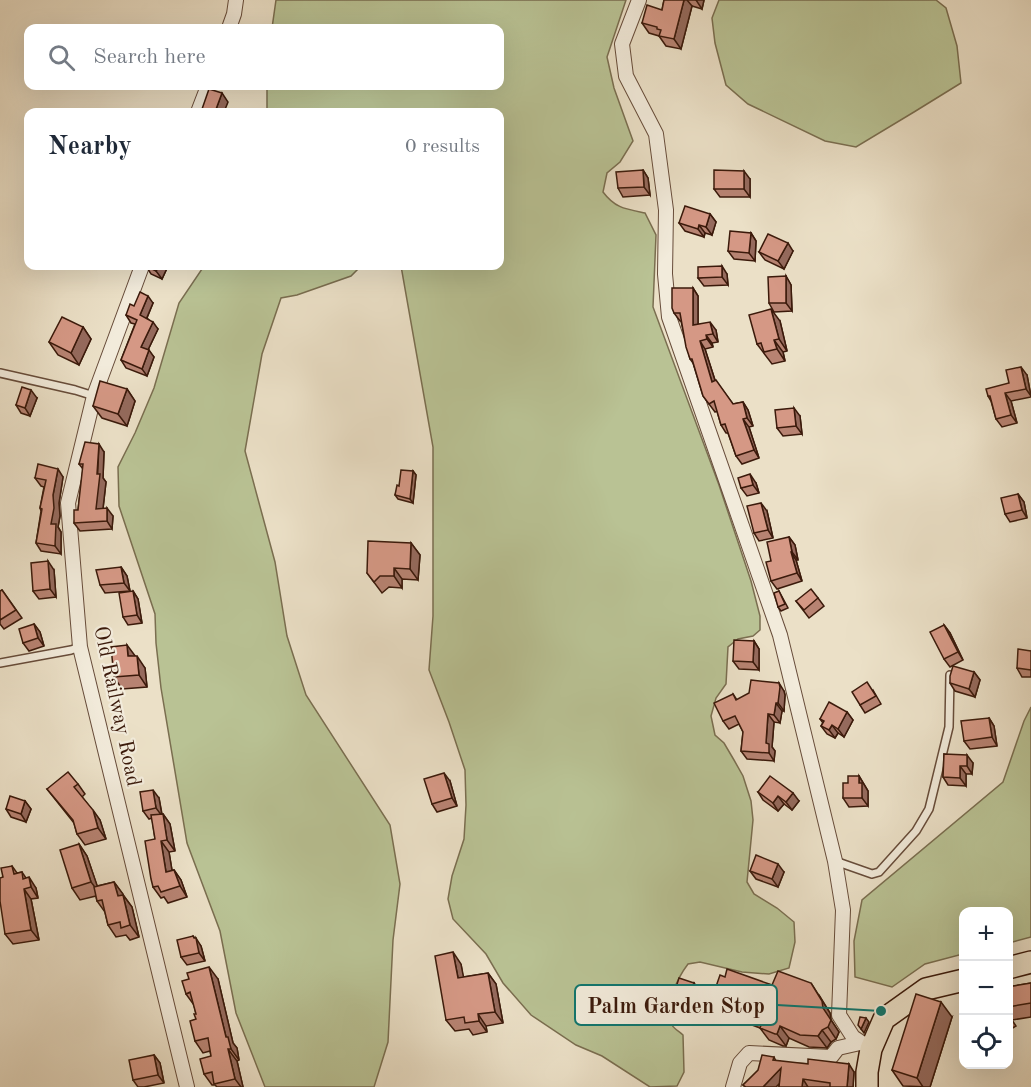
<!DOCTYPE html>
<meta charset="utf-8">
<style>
body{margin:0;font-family:"Old Standard TT",serif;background:#f2f2f3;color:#1f2937}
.controls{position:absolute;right:18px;bottom:18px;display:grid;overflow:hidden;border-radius:12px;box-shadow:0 6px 24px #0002}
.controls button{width:54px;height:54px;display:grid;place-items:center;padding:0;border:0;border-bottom:2px solid #e0e1e3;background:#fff;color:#1f2937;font:30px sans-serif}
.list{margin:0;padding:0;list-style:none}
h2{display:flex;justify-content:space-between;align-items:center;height:78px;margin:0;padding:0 24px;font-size:26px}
h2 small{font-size:20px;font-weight:400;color:#747a83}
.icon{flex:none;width:33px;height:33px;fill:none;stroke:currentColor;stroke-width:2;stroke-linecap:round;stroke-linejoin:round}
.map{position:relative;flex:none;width:1031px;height:1087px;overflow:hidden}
.search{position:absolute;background:#fff;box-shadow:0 6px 24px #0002;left:24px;top:24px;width:480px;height:66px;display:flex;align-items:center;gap:15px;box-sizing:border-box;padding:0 21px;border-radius:12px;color:#747a83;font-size:22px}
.panel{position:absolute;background:#fff;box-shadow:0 6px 24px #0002;left:24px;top:108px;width:480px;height:162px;border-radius:12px}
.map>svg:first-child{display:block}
</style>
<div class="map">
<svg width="1031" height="1087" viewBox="0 0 1031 1087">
<rect width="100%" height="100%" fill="#ebe0c7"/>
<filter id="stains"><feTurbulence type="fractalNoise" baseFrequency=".00333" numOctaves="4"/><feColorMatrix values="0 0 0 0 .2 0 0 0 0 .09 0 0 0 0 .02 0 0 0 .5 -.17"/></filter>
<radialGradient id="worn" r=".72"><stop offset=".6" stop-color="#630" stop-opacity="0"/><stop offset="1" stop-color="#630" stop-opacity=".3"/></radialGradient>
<g fill="#b9c294" stroke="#7a6e50" stroke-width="1.5">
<path d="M276 0H626L607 57 614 88 633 141 620 162 607 173 603 192C615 208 625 209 645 213L656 235 653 307 719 485 751 581 760 616V630L753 636 738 639 728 647 726 684 716 698 711 716 715 735 724 743 734 760 743 776 751 801 753 820 747 882 754 894 777 908 794 922 795 942 789 968 769 974 742 972 700 962 688 964C678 977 662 1009 672 1025 674 1029 680 1032 683 1035L684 1072 677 1086 650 1087 602 1056 576 1045 531 1015 503 983 486 954 453 919 448 899 452 876 464 839 466 805 465 770 449 722 429 670 433 616V447L401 266H500V112H267V86H500V28H272Z"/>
<path d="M719 0H936L946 8 957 46 961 83 914 112 856 147 825 141 748 104 726 85 715 43 712 18Z"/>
<path d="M204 266H361L351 276 297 295 281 298 262 354 245 451 275 562 287 636 306 695 390 825 400 884 393 940 388 1042 374 1087H265L236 1013 220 931 187 843 161 688 156 643 155 614 119 506 118 467 135 433 154 388 179 303Z"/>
<path d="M1031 707V937L1009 943 1008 912H964L963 954 925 964 892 987 855 977 854 941 862 900 1003 782 1024 721Z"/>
</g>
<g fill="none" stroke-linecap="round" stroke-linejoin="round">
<defs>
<g id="service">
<path d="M0 373 75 390 94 396"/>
<path d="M0 663 71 650 80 647"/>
<path d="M835 861 872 874 879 872 916 831 929 809 949 727 950 675"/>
</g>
<g id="minor">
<path d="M639 0 622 44 626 76 656 134 666 210 665 274 669 317 780 635 835 861 843 910 839 1015 853 1037 871 1049"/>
<path d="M229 28 234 14 236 0"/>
<path d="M198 112 208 86"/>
<path d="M142 266 94 396 68 503 80 647 187 1087"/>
<path d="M733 1087 740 1063 749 1053 831 1057 838 1048 860 1043"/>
</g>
<g id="trunk">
<path d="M1008 968 1031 962"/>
<path d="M867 1087V1072L871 1049 884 1019 926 989 964 980"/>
</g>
</defs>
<use href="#service" stroke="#674c3a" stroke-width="10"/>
<use href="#minor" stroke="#674c3a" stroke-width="16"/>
<use href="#trunk" stroke="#3b1a0b" stroke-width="24"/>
<use href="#service" stroke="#f2ebdb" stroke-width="7"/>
<use href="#minor" stroke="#f2ebdb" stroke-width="14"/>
<use href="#trunk" stroke="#ebe0c7" stroke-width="21"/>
</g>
<g fill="#b78372" stroke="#3b1a0b" stroke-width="1.5">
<path d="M664 0H704L702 9 692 6 681 49 666 46 659 36 649 33 642 23 662 10Z"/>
<path d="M643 170 648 178 650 195 623 197 618 188Z"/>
<path d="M750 179V197H720L714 189Z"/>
<path d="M710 214 716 222 712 235 705 233 704 237 685 231 679 223Z"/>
<path d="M751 233 756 241 755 261 734 259 728 251Z"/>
<path d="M793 251 784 269 765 260 759 252Z"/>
<path d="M146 266H168L162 279 151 274Z"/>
<path d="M727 274 728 285 704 286 698 278Z"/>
<path d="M786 276 791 285 792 311 774 312 769 303Z"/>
<path d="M693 288 698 296V324L716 330 718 342 712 343 713 347 705 349 715 380 733 404 743 402 748 410 753 426 749 427 759 458 742 464 736 456 728 433H726L721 425 717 411 715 412 703 396 693 363 690 359 681 321H680L674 313Z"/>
<path d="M153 303 147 318 158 329 148 350 154 357 147 376 126 368 121 360 135 324 131 323 126 315 134 306Z"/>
<path d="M780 321 787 351 783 352 785 361 772 364 757 344Z"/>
<path d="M83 327 91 339 79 365 58 355 49 342Z"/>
<path d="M1027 375 1031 397 1011 401 1017 423 1002 427 996 419 991 401 988 396 1009 383Z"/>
<path d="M127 389 135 401 127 426 102 418 93 406Z"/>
<path d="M37 398 30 416 21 413 16 405Z"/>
<path d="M800 416 802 434 783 436 777 428Z"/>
<path d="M104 452 103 478 106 482 103 509 113 516 112 529 80 531 74 523 78 510 83 469 79 464Z"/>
<path d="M413 471 416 475 413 503 398 499 395 495 399 486Z"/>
<path d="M63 477 59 503 60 516 58 527 61 532V554L41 551 36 543 41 511 40 508 44 487 41 486 35 478Z"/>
<path d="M756 483 759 493 747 496 741 488Z"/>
<path d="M1018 494 1024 502 1027 518 1010 522 1005 514Z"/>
<path d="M767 511 773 538 759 541 754 533Z"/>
<path d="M789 537 795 545 798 560H796L802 581 777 589 771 581V561Z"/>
<path d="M411 543 420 555 418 580 402 579V588L389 587 382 593 367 573Z"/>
<path d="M121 567 127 576 130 591 105 593 100 585Z"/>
<path d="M54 570 56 597 39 599 33 591Z"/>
<path d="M2 590 22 618 4 629 0 624V591Z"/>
<path d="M133 591 138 599 142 623 128 625 123 617Z"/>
<path d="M779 591 788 608 781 611 778 607Z"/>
<path d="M818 598 824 606 809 618 796 601Z"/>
<path d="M34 624 40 632 44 646 29 651 23 643Z"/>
<path d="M944 625 950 633 963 660 950 667 944 659Z"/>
<path d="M754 641 759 649V670L739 669 733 661Z"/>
<path d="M1031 651V677H1022L1017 668Z"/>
<path d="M134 656 145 668 147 687 122 689 114 677Z"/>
<path d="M974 672 980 680 975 697 955 691 950 683Z"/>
<path d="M873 690 881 704 865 713 860 705Z"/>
<path d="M784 691 785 695 784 711H782L780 723 774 722 772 747 775 751 774 761 747 759 741 751 743 732 739 724 729 729 723 721 733 694 737 700Z"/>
<path d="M847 712 853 720 844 737 838 733 835 738 827 734 821 726 823 723 820 719Z"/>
<path d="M989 718 994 726 997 746 970 749 964 741Z"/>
<path d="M944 754 973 763 972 774H966V786L948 785 943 777Z"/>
<path d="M859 776 868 791V806L849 807 843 798 848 783Z"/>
<path d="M450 781 457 806 437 812 432 804Z"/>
<path d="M78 784 85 794 82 797 100 820 106 839 85 845 77 834 74 823 47 789Z"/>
<path d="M758 792 799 801 792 810 784 804 778 811 763 800Z"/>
<path d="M159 798 162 814H163L170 824 175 851 169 852 172 870H174L181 880 187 897 168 903 164 897 161 898 153 887 155 839 152 818 149 819 143 811Z"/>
<path d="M25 801 31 809 26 822 11 817 6 809Z"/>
<path d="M79 844 87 856 97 886 114 882 132 907 139 937 130 940 126 935 116 937 108 925 105 912 97 901 96 896 80 900 72 888Z"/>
<path d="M12 866 17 873 22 872 26 878 36 888 38 898 31 899 39 940 13 944 5 934 3 877Z"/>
<path d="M750 871 784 872 778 887 756 879Z"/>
<path d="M193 936 201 946 205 961 187 965 181 957Z"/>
<path d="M461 964 463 977 488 973 496 984 503 1023 486 1026 487 1032 473 1035 469 1029 455 1031 446 1020Z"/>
<path d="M725 977 772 985 819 995 830 1013 831 1020 839 1032 836 1039 831 1042 827 1048 809 1047 789 1038 786 1046H783L769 1040 760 1028 720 1013 711 1001Z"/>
<path d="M218 979 233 1043 237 1048 239 1060 237 1061 243 1087H217L215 1085H212L204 1074 211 1056 210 1051 203 1053 195 1041 196 1014 194 1005 186 994Z"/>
<path d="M694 983 699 991 691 1016 677 1011 671 1003Z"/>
<path d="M1031 983V1017L1012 1020 1016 1026 1008 1031V987Z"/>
<path d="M952 1017 930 1087 903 1086 892 1070Z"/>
<path d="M154 1055 160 1063 164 1083 144 1087H138L133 1080Z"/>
<path d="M774 1057 776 1061 854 1072 853 1087H779V1083L776 1087H745L743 1085Z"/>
</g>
<g fill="#956a5d" stroke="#3b1a0b" stroke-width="1.5">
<path d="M684 0H687L692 6 681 49 674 39Z"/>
<path d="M696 0H704L702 9Z"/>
<path d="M222 93 228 102 224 112H215Z"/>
<path d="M643 170 648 178 650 195 644 187Z"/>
<path d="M744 171 750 179V197L744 189Z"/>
<path d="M710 214 716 222 712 235 706 227Z"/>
<path d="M699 225 705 233 704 237 698 229Z"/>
<path d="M751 233 756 241 755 261 749 253Z"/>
<path d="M788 243 793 251 784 269 778 261Z"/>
<path d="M159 266H168L162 279 156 271Z"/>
<path d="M722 266 727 274 728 285 722 277Z"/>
<path d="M786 276 791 285 792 311 786 303Z"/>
<path d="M693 288 698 296V333L693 325Z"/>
<path d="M148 296 153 303 145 322 140 315Z"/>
<path d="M771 309 780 321 787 351 779 339Z"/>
<path d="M153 322 158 329 146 354 141 347Z"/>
<path d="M710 322 716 330 718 342 713 334Z"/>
<path d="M83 327 91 339 79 365 71 353Z"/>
<path d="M706 335 712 343 713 347 707 339Z"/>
<path d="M774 340 783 352 785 361 777 349Z"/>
<path d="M700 341 705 349 718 390 712 382Z"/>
<path d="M149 350 154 357 147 376 142 369Z"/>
<path d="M1021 367 1027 375 1031 396 1026 389Z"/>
<path d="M127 389 135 401 127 426 118 414Z"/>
<path d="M31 390 37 398 30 416 25 408Z"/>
<path d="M1005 393 1011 401 1017 423 1011 415Z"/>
<path d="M743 402 748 410 753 426 747 418Z"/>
<path d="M794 408 800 416 802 434 796 426Z"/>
<path d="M743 419 749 427 759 458 754 450Z"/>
<path d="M99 444 104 452 103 478 106 482 102 517 96 509Z"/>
<path d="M58 469 63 477 59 503 60 516 58 527 61 532V554L55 546 51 524 53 495Z"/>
<path d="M413 471 416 475 413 503 410 499Z"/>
<path d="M750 474 756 483 759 493 753 485Z"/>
<path d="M1018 494 1024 502 1027 518 1022 510Z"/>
<path d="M761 503 767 511 773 538 768 530Z"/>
<path d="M107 508 113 516 112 529 107 521Z"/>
<path d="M789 537 795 545 798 560 792 552Z"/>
<path d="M411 543 420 555 418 580 410 569Z"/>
<path d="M791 552 796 560 802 581 797 573Z"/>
<path d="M48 561 54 570 56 597 50 589Z"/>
<path d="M121 567 127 576 130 591 124 583Z"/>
<path d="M394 568 402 579V588L394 576Z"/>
<path d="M133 591 138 599 142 623 137 615Z"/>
<path d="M34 624 40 632 44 646 38 638Z"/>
<path d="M944 625 950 633 963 660 958 652Z"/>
<path d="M754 641 759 649V670L753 662Z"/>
<path d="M127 645 136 657 128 656Z"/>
<path d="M137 656 145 668 147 687 139 675Z"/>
<path d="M974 672 980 680 975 697 969 689Z"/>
<path d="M779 683 784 691 785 695 784 711 778 703Z"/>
<path d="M776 703 782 711 780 723 774 715Z"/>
<path d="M847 712 853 720 844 737 838 729Z"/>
<path d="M768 714 774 722 772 747 775 751 774 761 769 753 766 743Z"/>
<path d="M989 718 994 726 997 746 992 737Z"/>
<path d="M832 725 838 733 835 738 829 730Z"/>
<path d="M967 755 973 763 972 774 967 766Z"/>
<path d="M960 766 966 774V786L960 778Z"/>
<path d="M444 773 450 781 457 806 452 798Z"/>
<path d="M859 776 868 791V806L862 798 859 783Z"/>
<path d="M153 790 159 798 162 816 156 808Z"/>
<path d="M793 793 799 801 792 810 786 802Z"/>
<path d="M778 796 784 804 778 811 773 803Z"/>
<path d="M25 801 31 809 26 822 21 814Z"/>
<path d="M93 810 100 820 106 839 98 828Z"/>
<path d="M163 814 170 824 175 851 167 840Z"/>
<path d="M161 841 169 852 174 883 166 872Z"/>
<path d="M79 844 87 856 100 894 91 882Z"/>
<path d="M778 864 784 872 778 887 772 879Z"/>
<path d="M174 870 181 880 187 897 180 886Z"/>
<path d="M29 877 36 888 38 898 31 887Z"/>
<path d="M114 882 123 894 126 908 118 896Z"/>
<path d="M24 889 31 899 39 940 31 930Z"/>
<path d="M123 895 132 907 139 937 130 925Z"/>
<path d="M193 936 196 941V938L201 946 205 961 199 953Z"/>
<path d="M453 952 461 964 466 990 458 978Z"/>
<path d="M209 967 218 979 233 1043 237 1048 239 1060 231 1049 226 1037Z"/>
<path d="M488 973 496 984 503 1023 495 1012Z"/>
<path d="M694 983 699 991 691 1016 686 1008Z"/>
<path d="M811 983 830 1013 831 1020 839 1032 836 1039 828 1027 823 1008Z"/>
<path d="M941 1002 952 1017 930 1087H923L917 1078Z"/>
<path d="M478 1014 486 1026 487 1032 479 1021Z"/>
<path d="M866 1018 869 1022 864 1033 861 1029Z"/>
<path d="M780 1026 789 1038 786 1046 777 1034Z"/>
<path d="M822 1030 831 1042 827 1048 818 1036Z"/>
<path d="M228 1049 237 1061 243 1087H241L235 1079Z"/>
<path d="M154 1055 160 1063 164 1083 158 1075Z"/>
<path d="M849 1064 854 1072 853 1087H847Z"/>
<path d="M781 1068 787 1076 776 1087H763Z"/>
<path d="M803 1079 808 1087H802Z"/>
</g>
<g fill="#d59885" stroke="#3b1a0b" stroke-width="1.5">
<path d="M664 0H684L674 39 659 36 661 30 657 29V27L642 23 647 5 662 10Z"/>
<path d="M209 89 222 93 215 112H201Z"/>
<path d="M643 170 644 187 618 188 616 172Z"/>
<path d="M714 170 744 171V189H714Z"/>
<path d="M685 206 710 214 706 227 699 225 698 229 679 223Z"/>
<path d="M730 231 751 233 749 253 728 251Z"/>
<path d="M768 234 788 243 778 261 759 252Z"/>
<path d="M146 266H159L156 271Z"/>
<path d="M722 266V277L698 278V267Z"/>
<path d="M786 276V303H769L768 277Z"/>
<path d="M672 288H693V325L710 322 713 334 706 335 707 339 700 341 712 382 716 380 733 404 743 402 747 418 743 419 754 450 736 456 725 424 721 425 714 401 709 404 703 396 692 359H690L686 347 680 313H674L672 308Z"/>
<path d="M140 292 148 296 140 315 153 322 141 347 149 350 142 369 121 360 137 320 126 315 130 304 134 306Z"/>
<path d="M771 309 779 339 774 340 777 349 764 352 761 343 757 344 749 315Z"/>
<path d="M62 317 83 327 71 353 49 342Z"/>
<path d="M1021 367 1026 389 1005 393 1011 415 996 419 990 396H988L986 389 1009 383 1006 370Z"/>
<path d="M100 381 127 389 118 414 93 406Z"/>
<path d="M22 387 31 390 25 408 16 405Z"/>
<path d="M794 408 796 426 777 428 775 410Z"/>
<path d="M85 442 99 444 97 474H100L96 509 107 508V521L74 523V510H78L83 464H79Z"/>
<path d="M38 464 58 469 53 495 54 508 51 524H56L55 546 36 543 42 509 40 508 46 480 35 478Z"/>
<path d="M401 470 413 471 410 499 395 495 397 485 399 486Z"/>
<path d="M750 474 753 485 741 488 738 478Z"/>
<path d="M1018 494 1022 510 1005 514 1001 498Z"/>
<path d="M761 503 768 530 754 533 747 506Z"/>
<path d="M789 537 792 552H791L797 573 771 581 766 562 771 561 767 542Z"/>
<path d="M368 541 411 543 410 569 394 568V576H380L374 582 367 573Z"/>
<path d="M48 561 50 589 33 591 31 563Z"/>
<path d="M121 567 124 583 100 585 96 570Z"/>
<path d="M811 589 818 598 804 610 796 601Z"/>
<path d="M2 590 16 610 0 620V591Z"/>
<path d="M133 591 137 615 123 617 119 593Z"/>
<path d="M779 591 785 604 778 607 774 593Z"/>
<path d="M34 624 38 638 23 643 19 629Z"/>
<path d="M944 625 958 652 944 659 930 632Z"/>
<path d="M734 640 754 641 753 662 733 661Z"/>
<path d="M127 645 128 656H137L139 675 114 677 111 647Z"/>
<path d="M1018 649 1031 651V670L1017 668Z"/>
<path d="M953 666 974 672 969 689 950 683V676Z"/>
<path d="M751 680 779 683 780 687 778 703H776L774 715 768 714 766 743 769 744V753L741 751 743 732 735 716 723 721 714 703 733 694 736 700 749 693Z"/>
<path d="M867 682 876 696 860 705 852 692Z"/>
<path d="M829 702 847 712 838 729 832 725 829 730 821 726 824 721 820 719Z"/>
<path d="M989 718 992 737 964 741 961 721Z"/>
<path d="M944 754 967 755V766H960V778L943 777Z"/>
<path d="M68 772 78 784 74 787 93 810 98 828 77 834 73 820 47 789Z"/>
<path d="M444 773 452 798 432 804 424 779Z"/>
<path d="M770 776 793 793 786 802 778 796 773 803 758 792Z"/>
<path d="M848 776H859V783H862V798H843V783H848Z"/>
<path d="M153 790 156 808 143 811 140 792Z"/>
<path d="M10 796 25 801 21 814 6 809Z"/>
<path d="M163 814 167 840 161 841 166 872 174 870 180 886 161 892 158 886 153 887 151 879 145 841 155 839 151 815Z"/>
<path d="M79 844 91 882 72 888 60 850Z"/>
<path d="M756 855 778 864 772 879 750 871Z"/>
<path d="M12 866 14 874 22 872 23 879 29 877 31 887 24 889 31 930 5 934 0 901V878L3 877 1 868Z"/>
<path d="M114 882 118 896 123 895 130 925 121 928 120 922 108 925 102 900 97 901 94 887Z"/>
<path d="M193 936 194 938H196L199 953 181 957 177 940Z"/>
<path d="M453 952 458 978 488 973 495 1012 478 1014 479 1021 465 1023 464 1017 446 1020 435 956Z"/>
<path d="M209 967 226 1037H228L231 1049H228L235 1079 214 1084 212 1072 204 1074 200 1059 211 1056 208 1038 195 1041 190 1021 196 1019 194 1014H196L190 992 186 994 182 981 189 979 187 973Z"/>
<path d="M727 969 772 985 778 971 811 983 822 1001 823 1008 831 1020 828 1027 822 1030 818 1036 800 1035 780 1026 777 1034H775L760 1028 763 1020 711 1001 720 975 725 977Z"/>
<path d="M679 978 694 983 686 1008 671 1003Z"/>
<path d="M1031 983V1003L1008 1007V987Z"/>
<path d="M916 994 941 1002 917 1078 892 1070Z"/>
<path d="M860 1017 866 1018 861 1029 858 1025Z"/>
<path d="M154 1055 158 1075 133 1080 129 1060Z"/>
<path d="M762 1055 774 1057 773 1060 808 1064V1059L849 1064 847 1087H830V1083L803 1079 802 1087H779L781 1068 763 1087H746L743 1085 758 1070Z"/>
</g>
<g text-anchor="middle" stroke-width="4.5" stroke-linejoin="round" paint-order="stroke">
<g font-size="21" fill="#3b1a0b" stroke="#f2ebdb">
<text transform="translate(118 706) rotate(78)" y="7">Old Railway Road</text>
</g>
</g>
<path fill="none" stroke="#0f766e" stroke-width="2" d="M881 1011L777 1005"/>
<circle fill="#0f766e" stroke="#f2ebdb" stroke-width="2" cx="881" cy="1011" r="6"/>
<rect fill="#f2ebdb" stroke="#0f766e" stroke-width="2" x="575" y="985" width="202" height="40" rx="6"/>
<g font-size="22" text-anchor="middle" font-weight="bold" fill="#3b1a0b">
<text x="676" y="1013">Palm Garden Stop</text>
</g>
<rect width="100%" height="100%" filter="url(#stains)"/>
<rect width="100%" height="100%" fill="url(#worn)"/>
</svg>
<div class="controls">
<button>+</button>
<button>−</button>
<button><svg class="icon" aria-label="locate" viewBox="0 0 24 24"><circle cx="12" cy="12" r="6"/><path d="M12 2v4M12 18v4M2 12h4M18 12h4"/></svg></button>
</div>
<div class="search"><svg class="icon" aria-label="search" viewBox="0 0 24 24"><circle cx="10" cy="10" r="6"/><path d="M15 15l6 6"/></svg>Search here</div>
<section class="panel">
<h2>Nearby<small>0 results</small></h2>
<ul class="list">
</ul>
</section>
</div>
